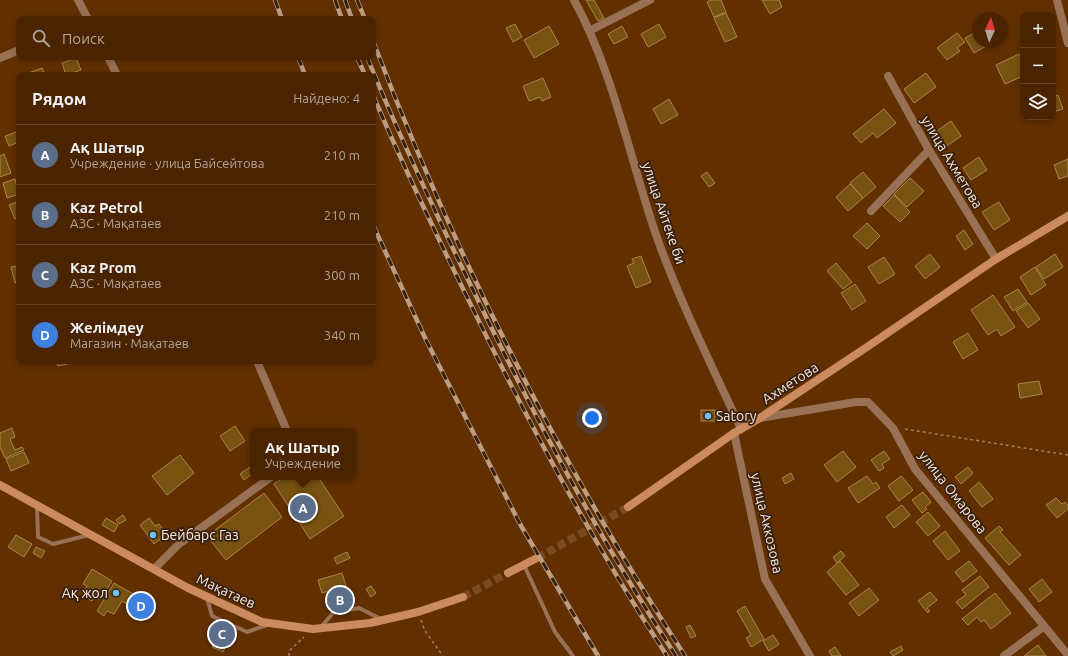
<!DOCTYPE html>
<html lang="ru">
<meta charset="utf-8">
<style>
body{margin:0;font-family:Ubuntu,sans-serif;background:#512c0a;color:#f1f3f6}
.controls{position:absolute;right:12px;top:12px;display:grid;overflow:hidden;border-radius:8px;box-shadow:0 2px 6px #0003}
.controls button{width:36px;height:36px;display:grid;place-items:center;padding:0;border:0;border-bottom:1px solid #614122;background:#4a2400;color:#f1f3f6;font:20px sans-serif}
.compass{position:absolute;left:972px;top:12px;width:36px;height:36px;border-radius:50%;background:#4a2400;box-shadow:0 2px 6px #0003;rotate:4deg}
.you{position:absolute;left:592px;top:418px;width:14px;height:14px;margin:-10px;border:3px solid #fff;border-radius:50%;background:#1a73e8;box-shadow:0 0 0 6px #1a73e833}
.badge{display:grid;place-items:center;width:26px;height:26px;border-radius:50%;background:#95b2f1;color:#fff;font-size:13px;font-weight:700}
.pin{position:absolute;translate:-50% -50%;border:2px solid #fff;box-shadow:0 1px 4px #0006}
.popup{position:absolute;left:250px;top:428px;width:106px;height:52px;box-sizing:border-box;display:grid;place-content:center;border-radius:8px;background:#4a2400;filter:drop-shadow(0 1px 3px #0005);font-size:13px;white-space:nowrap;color:#b2a499}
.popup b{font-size:15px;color:#f1f3f6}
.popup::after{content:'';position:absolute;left:50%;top:100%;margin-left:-8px;border:8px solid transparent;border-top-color:#4a2400}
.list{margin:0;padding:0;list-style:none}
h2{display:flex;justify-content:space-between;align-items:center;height:52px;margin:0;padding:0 16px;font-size:17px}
h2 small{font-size:13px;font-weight:400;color:#b2a499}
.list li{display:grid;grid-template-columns:26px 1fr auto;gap:12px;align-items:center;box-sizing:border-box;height:60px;padding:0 16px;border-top:1px solid #614122}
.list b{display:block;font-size:15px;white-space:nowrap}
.list p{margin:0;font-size:13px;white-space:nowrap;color:#b2a499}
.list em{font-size:13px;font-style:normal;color:#b2a499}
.icon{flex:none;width:22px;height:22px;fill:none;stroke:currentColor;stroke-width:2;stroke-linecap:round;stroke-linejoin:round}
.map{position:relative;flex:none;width:1068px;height:656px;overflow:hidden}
.search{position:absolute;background:#4a2400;box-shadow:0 2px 6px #0003;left:16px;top:16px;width:360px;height:44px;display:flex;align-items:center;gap:10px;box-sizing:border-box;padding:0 14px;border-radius:8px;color:#b2a499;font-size:15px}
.panel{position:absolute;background:#4a2400;box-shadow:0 2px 6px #0003;left:16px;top:72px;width:360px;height:292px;border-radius:8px}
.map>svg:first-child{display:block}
</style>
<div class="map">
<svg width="1068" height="656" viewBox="0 0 1068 656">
<rect width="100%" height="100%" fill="#623000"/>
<g fill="#775211" stroke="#ac844a">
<path d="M586 0H594L604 18 598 21Z"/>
<path d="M711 0H721L726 12 714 17 707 2Z"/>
<path d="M762 0H779L782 7 770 14Z"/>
<path d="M726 13 737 37 725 42 714 18Z"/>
<path d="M515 24 522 37 513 42 506 28Z"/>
<path d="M659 24 666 37 648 47 641 34Z"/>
<path d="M549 26 559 44 534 58 524 40Z"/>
<path d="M622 26 628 37 614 44 608 34Z"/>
<path d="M978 31V42H989L990 44 974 53 965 38Z"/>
<path d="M957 33 965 42 957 48 960 51 947 60 937 48Z"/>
<path d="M1019 54 1023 61V76L1005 84 996 65Z"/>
<path d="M76 58 81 70 66 75 62 63Z"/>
<path d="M42 68 45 75H23Z"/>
<path d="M926 73 936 87 914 103 904 89Z"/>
<path d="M543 78 551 97 542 101 540 97 529 101 523 86Z"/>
<path d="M1058 95 1063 109 1053 112V97Z"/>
<path d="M669 99 678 115 661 124 653 109Z"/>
<path d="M884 109 896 123 877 138 873 133 861 143 853 134Z"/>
<path d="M951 121 961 136 944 148 934 133Z"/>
<path d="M19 131V142L9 146 5 136Z"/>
<path d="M4 154 11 173 0 177V156Z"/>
<path d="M979 157 987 170 971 180 963 168Z"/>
<path d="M1068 159V176L1059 179 1054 165Z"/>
<path d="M707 172 715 183 709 187 701 176Z"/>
<path d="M863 172 876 187 863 198 850 183Z"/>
<path d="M910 178 924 191 907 207 894 194Z"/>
<path d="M15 179 19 194 7 198 3 183Z"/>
<path d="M850 184 863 198 848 211 836 197Z"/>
<path d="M894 195 910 212 900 222 883 206Z"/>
<path d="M19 201V218L15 219 9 205Z"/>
<path d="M999 202 1010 220 994 230 982 212Z"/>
<path d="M867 223 880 236 867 249 853 236Z"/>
<path d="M964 230 973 244 965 250 956 236Z"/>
<path d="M930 254 940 267 925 279 915 266Z"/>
<path d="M1055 254 1063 267 1044 279 1036 267Z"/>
<path d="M641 256 651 282 636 288 627 266 634 263 632 259Z"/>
<path d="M884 257 895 274 879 284 868 267Z"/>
<path d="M836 263 852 282 843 289 827 271Z"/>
<path d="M16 266 19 282 15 283 11 267Z"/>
<path d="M1035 267 1046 285 1031 295 1020 277Z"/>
<path d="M855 284 866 301 852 310 841 293Z"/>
<path d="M1018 289 1027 302 1013 311 1004 297Z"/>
<path d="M993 295 1015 327 1001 336 997 329 988 335 971 310Z"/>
<path d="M1028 303 1040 319 1028 328 1016 311Z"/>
<path d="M968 333 978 350 963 359 953 342Z"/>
<path d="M56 361H76V362L58 366Z"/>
<path d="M1039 381 1042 394 1020 398 1018 384Z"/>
<rect x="701" y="410" width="14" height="11"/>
<path d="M235 426 245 441 230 451 220 436Z"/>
<path d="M12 428 15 437 10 439 15 450 22 447 24 450 5 458 0 447V433Z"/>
<path d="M843 451 856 467 837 482 824 465Z"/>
<path d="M884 451 890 459 882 464 884 468 879 471 871 460Z"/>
<path d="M24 452 29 463 11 471 6 459Z"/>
<path d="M180 455 194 473 167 495 152 476Z"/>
<path d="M253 465V473L244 480 240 474Z"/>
<path d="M968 467 973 473 961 484 955 477Z"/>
<path d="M791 473 794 479 785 484 782 478Z"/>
<path d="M867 476 873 484 876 482 880 488 858 503 848 488Z"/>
<path d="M901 476 913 490 899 501 888 486Z"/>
<path d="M285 477H318L344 516 310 539 274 484Z"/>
<path d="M979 482 993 499 982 507 969 491Z"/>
<path d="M923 492 931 502 925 507 927 509 922 513 912 500Z"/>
<path d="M264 493 282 517 226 560 207 536Z"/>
<path d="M1056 498 1062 504 1065 502 1068 505V509L1057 518 1046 505Z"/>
<path d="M902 505 910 515 894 528 886 517Z"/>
<path d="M928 512 940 526 928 536 916 522Z"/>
<path d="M123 515 126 520 119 524 116 520Z"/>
<path d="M106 518 118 525 114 532 102 525Z"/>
<path d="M149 518 155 526 159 524 167 534 154 544 140 525Z"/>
<path d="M999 526 1003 530 1000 532 1021 555 1009 565 985 538Z"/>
<path d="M945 531 960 551 948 560 933 541Z"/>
<path d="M16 535 32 544 24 557 8 547Z"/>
<path d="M36 547 45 551 41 558 33 553Z"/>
<path d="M841 551 845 556 837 563 833 557Z"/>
<path d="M347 552 350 558 337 564 334 558Z"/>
<path d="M840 561 859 585 846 595 827 572Z"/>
<path d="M969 561 977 571 963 582 955 572Z"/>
<path d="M92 569 112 581 100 600 94 596 92 601 84 596 86 593 83 592 87 586 83 584Z"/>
<path d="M342 573 346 586 322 593 318 580Z"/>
<path d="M980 576 989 587 962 609 956 602 966 595 962 590Z"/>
<path d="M1042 579 1052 592 1039 602 1029 589Z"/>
<path d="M114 583 133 594 127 604 122 601 114 614 107 611 104 616 97 611Z"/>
<path d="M371 586 376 593 371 597 366 589Z"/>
<path d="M869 588 879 600 859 616 849 603Z"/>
<path d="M348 591 352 607 334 611 330 595Z"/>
<path d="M930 592 937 600 927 608 930 611 928 613 918 601Z"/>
<path d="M995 593 1011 613 991 629 984 620 981 622 977 617 968 625 962 619Z"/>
<path d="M136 596 153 607 148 615 131 604Z"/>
<path d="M745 606 764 639 751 647 746 638 751 635 737 611Z"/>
<path d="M218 624 235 632 232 640 229 639 223 652 212 647 216 634 214 633Z"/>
<path d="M690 625 696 636 691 638 686 627Z"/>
<path d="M773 635 779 644 769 651 763 641Z"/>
<path d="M1038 645 1046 656H1024Z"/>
<path d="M901 646 903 650 893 656 890 652Z"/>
<path d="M835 647 841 656H832L829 651Z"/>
</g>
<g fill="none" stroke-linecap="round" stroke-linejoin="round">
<g stroke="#794b21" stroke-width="8" stroke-dasharray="8 4" stroke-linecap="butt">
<path d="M537 558 628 507"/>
<path d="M463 597 508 573"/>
</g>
<g stroke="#a47f5e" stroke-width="1.5" stroke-dasharray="3 3" stroke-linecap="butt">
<path d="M905 429 1068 455"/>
<path d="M421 620 425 631 443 656"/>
<path d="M289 656V651L304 637"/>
</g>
<g stroke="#997155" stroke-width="4">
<path d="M37 506 38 537 53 544 89 535"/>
<path d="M524 565 555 632 573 656"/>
<path d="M207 598 212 616 247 632 267 625"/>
<path d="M321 627 333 613 359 608 381 619"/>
</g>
<g stroke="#997155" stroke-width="8">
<path d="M78 0 88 19"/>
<path d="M574 0C613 71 629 155 655 232 679 300 711 364 741 429"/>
<path d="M1057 0 1068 43"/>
<path d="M591 30 650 0"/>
<path d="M108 57 117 75"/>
<path d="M0 58 19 50"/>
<path d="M888 76 929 150 996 259"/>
<path d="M871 211 929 150"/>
<path d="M257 361 287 431"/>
<path d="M760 418 856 402H868L893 428 915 469 1068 655"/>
<path d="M734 433 765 579 810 656"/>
<path d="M154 569 179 544 271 477"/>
<path d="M1004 656 1043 627"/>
</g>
<g stroke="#cb8b5e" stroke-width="8">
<path d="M0 485 188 588 262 622 313 629 370 623 418 612 463 597"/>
<path d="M628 507 734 433 760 418 867 347 996 259 1068 216"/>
<path d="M508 573 537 558"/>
</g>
<defs>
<g id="rail">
<path d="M275 0 282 19"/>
<path d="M335 0 342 19"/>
<path d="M345 0 352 19"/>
<path d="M357 0 365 19"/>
<path d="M373 41C455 256 560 463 685 656"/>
<path d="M298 57 305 75"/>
<path d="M357 57 365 75"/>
<path d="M367 57C399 135 435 212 472 288 533 415 599 538 676 656"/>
<path d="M373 95C403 166 436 234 470 303 529 424 593 543 667 656"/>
<path d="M373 225 426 340 520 524 598 656"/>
</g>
</defs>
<use href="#rail" stroke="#bd9d81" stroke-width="4.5"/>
<use href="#rail" stroke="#37200f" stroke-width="3" stroke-dasharray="9" stroke-linecap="butt"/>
</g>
<g fill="#6dc2f3" stroke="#37200f" stroke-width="1.5">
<circle cx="708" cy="416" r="4"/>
<circle cx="153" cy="535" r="4"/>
<circle cx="116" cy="593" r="4"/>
</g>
<g text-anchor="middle" stroke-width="3.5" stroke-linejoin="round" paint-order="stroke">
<g font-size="14" fill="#fbe7da" stroke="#37200f">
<text transform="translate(952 162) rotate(59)" y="5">улица Ахметова</text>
<text transform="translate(664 213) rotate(71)" y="5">улица Айтеке би</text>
<text transform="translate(790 383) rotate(-33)" y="5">Ахметова</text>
<text transform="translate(953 492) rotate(52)" y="5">улица Омарова</text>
<text transform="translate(767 523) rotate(77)" y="5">улица Аккозова</text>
<text transform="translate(226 591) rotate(25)" y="5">Мақатаев</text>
</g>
<g font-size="14" fill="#fbe7da" stroke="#37200f" text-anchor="start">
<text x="716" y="421">Satory</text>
<text x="161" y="540">Бейбарс Газ</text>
<text x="108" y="598" text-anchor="end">Ақ жол</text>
</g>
</g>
</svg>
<div class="controls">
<button>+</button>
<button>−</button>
<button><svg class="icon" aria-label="layers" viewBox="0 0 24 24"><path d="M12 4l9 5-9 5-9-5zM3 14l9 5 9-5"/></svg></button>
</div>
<svg class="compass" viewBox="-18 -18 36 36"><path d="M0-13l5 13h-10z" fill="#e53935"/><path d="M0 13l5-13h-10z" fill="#b2a499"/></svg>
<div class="you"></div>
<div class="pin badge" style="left:303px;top:508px;background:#5c6f8a">A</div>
<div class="popup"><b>Ақ Шатыр</b>Учреждение</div>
<div class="pin badge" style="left:340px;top:600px;background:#5c6f8a">B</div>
<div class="pin badge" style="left:222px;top:634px;background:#5c6f8a">C</div>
<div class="pin badge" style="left:141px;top:606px;background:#3f7fe0">D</div>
<div class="search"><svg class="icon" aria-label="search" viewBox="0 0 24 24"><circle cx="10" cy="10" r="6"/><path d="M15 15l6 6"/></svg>Поиск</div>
<section class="panel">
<h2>Рядом<small>Найдено: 4</small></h2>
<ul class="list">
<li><span class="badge" style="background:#5c6f8a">A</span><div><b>Ақ Шатыр</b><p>Учреждение · улица Байсейтова</p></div><em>210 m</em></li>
<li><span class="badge" style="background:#5c6f8a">B</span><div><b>Kaz Petrol</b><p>АЗС · Мақатаев</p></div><em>210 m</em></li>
<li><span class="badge" style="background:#5c6f8a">C</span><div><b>Kaz Prom</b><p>АЗС · Мақатаев</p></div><em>300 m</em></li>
<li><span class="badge" style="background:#3f7fe0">D</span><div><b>Желімдеу</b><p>Магазин · Мақатаев</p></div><em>340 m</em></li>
</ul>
</section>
</div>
